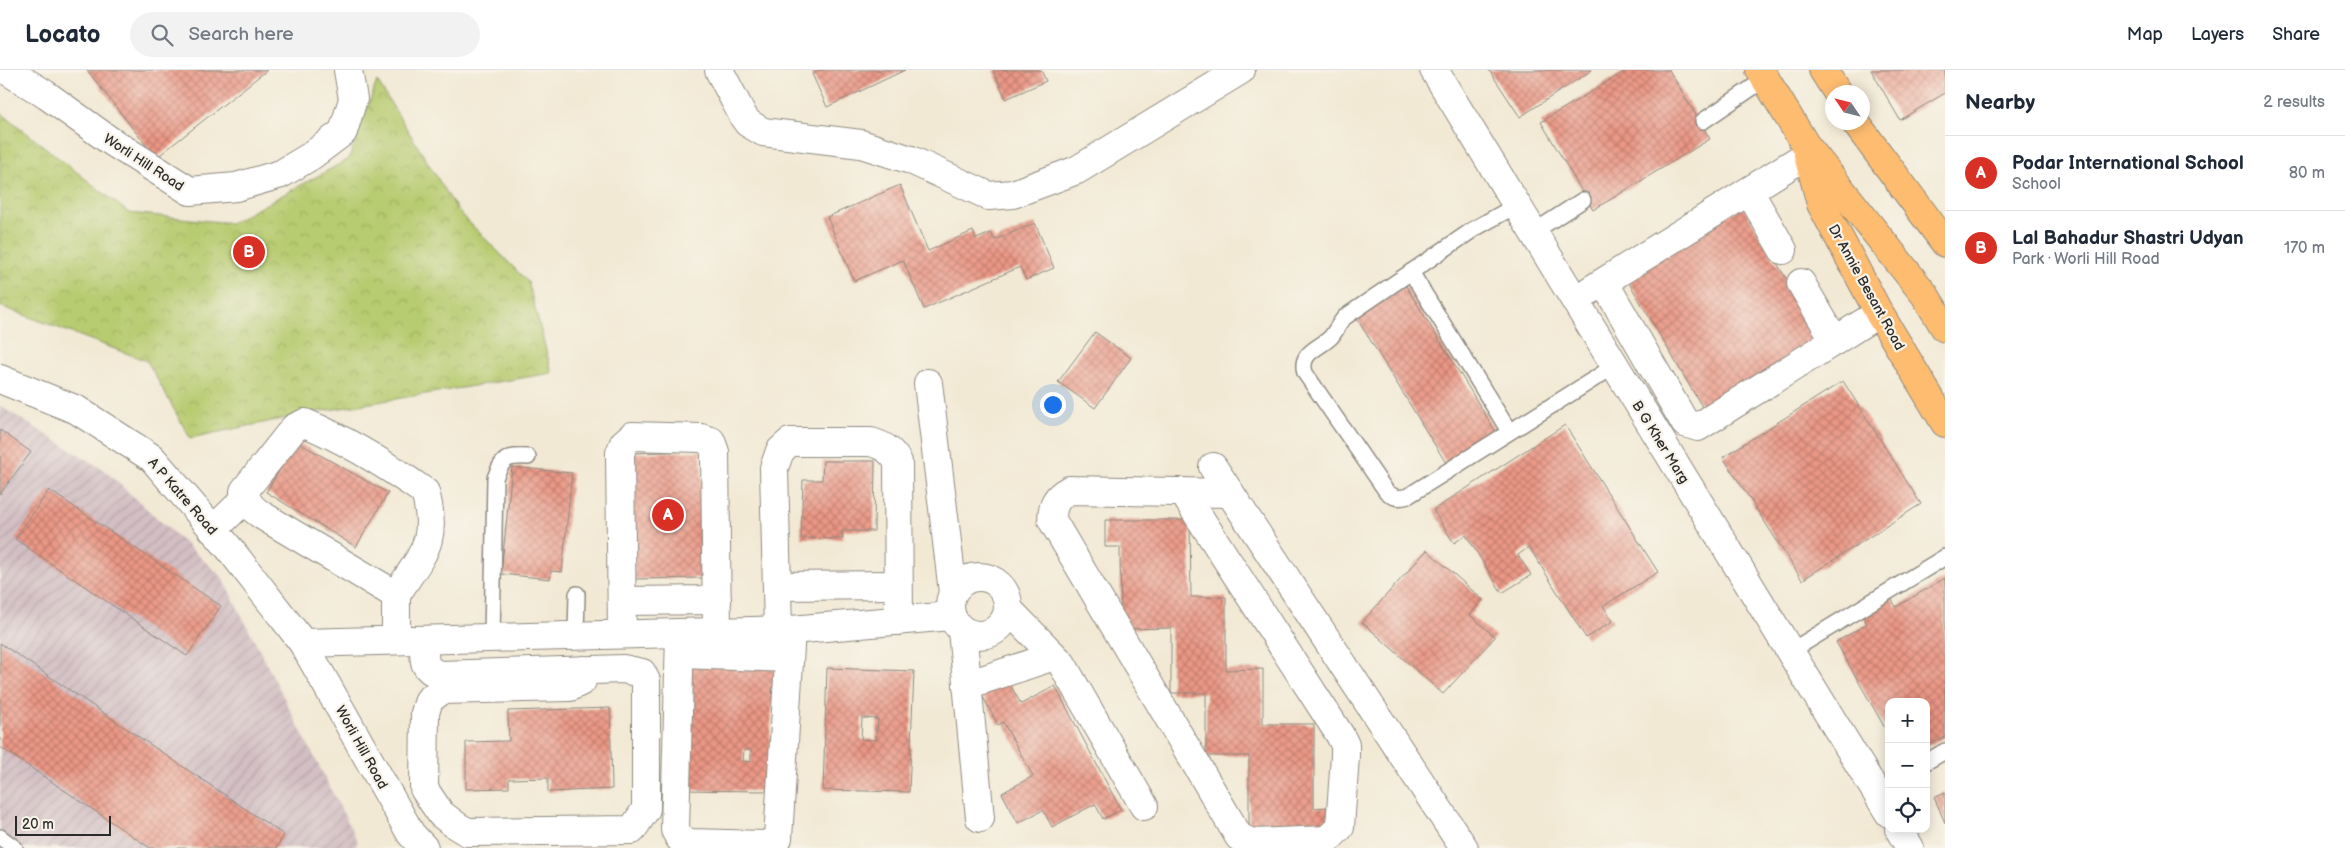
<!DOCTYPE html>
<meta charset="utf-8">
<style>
body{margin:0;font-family:"Balsamiq Sans",sans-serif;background:#f2f2f3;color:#1f2937}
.controls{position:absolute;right:15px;bottom:15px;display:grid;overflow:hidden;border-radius:10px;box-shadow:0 2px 12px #0003}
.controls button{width:45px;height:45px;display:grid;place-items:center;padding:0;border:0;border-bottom:1px solid #e0e1e3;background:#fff;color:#1f2937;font:25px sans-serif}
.compass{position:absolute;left:1825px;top:15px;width:45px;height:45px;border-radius:50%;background:#fff;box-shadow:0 2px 12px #0003;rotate:305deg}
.scale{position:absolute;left:15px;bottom:12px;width:96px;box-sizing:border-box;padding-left:5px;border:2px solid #2b2b2b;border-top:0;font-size:14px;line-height:18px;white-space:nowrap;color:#2b2b2b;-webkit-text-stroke:4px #f7f3e8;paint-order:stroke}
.you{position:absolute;left:1052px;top:334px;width:18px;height:18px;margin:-12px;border:4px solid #fff;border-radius:50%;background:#1a73e8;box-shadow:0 0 0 8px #1a73e833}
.badge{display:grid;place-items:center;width:32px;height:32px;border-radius:50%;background:#d93025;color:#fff;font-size:16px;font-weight:700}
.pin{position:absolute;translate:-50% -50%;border:2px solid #fff;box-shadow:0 1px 5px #0006}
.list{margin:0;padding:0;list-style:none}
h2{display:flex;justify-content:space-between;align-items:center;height:65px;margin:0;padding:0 20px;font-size:21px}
h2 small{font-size:16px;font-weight:400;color:#747a83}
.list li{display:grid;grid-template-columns:32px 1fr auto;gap:15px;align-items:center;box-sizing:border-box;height:75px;padding:0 20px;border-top:1px solid #e0e1e3}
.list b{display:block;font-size:19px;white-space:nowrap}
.list p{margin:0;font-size:16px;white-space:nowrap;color:#747a83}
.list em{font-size:16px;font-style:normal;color:#747a83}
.icon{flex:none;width:28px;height:28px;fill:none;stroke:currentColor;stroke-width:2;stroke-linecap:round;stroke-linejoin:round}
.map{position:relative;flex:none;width:1945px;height:778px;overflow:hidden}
header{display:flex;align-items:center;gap:30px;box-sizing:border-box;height:70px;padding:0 25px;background:#fff;border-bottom:1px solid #e0e1e3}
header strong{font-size:24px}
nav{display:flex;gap:28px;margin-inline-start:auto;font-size:18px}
.search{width:350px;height:45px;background:#f2f2f3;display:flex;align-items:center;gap:12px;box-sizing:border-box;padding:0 18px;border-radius:28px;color:#747a83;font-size:19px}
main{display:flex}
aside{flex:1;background:#fff}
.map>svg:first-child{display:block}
</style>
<header>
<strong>Locato</strong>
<div class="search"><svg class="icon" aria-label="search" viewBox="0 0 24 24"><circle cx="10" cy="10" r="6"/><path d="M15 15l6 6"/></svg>Search here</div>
<nav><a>Map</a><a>Layers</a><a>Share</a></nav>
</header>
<main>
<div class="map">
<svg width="1945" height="778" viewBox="0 0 1945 778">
<defs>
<pattern id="industrial-furrows" width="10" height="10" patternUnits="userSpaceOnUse" patternTransform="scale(1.25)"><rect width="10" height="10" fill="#d2bec3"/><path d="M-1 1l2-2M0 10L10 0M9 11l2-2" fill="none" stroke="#b4a3a8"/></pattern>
<pattern id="park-crowns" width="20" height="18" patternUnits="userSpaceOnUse" patternTransform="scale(1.25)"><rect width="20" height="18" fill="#b7cb6f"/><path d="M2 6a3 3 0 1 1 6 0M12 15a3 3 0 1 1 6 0" fill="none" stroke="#9eae60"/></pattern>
<pattern id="building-cross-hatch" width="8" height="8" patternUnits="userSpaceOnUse" patternTransform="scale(1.25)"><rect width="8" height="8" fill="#eb9785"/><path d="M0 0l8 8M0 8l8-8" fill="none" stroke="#bf7b6d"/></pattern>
</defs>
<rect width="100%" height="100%" fill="#f7f3e8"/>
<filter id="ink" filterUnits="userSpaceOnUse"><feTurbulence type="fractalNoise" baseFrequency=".02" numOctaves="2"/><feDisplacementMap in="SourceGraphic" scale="10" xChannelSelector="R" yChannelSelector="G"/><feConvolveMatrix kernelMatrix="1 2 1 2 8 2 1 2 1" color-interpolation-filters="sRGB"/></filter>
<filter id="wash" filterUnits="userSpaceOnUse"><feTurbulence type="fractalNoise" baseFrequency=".0096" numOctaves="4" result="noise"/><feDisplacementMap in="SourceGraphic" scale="20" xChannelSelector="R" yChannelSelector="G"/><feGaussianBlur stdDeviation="1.12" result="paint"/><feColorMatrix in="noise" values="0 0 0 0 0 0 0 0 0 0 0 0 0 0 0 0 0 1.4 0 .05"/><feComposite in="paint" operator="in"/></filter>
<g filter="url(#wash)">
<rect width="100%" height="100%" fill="#f2e9d4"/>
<path fill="url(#industrial-furrows)" d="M0 336 104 400 222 507 358 772 354 778H0Z"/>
<path fill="url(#park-crowns)" stroke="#717b4d" d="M377 11 458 141 528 212 552 303 311 343 190 368 147 291 0 236V42L129 143 231 153 349 89Z"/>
<g id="blocks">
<g fill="url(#building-cross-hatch)" fill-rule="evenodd">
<path d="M87 0H267L156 88Z"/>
<path d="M820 0H905L827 37 812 4Z"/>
<path d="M993 0H1041L1046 11 1006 29Z"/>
<path d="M1489 0H1592L1520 47Z"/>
<path d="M1627 0H1669L1710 69 1593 140 1541 52Z"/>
<path d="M1871 0H1945V23L1900 50Z"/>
<path d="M900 115 928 181 973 161 976 169 991 163 995 170 1035 153 1054 198 1026 210 1020 197 924 239 903 190 854 211 827 147Z"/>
<path d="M1743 136 1825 274 1707 345 1625 206Z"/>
<path d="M1406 216 1496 362 1446 393 1356 247Z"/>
<path d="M1095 262 1131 288 1095 338 1058 312Z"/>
<path d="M1843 311 1921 434 1802 510 1723 387Z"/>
<path d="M1565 355 1658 502 1603 536 1613 551 1586 568 1529 477 1518 485 1531 505 1502 523 1466 465 1454 473 1433 440Z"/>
<path d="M0 360 31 382 0 424Z"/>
<path d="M297 372 388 423 356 477 266 422Z"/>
<path d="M701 381 704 508 634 509 632 383Z"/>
<path d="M823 391H875L874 461H842L843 469 801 468 803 410H822Z"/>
<path d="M512 397 572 403 562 502 551 501 550 509 501 504Z"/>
<path d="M49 420 221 536 187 586 15 469Z"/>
<path d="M1105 450H1190L1191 527H1226V600L1263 599V654H1314V738L1330 737V758L1249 759V686H1206V623H1171V558L1121 559 1120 477H1105Z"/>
<path d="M1427 480 1483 530 1470 545 1495 567 1443 624 1362 552Z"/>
<path d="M1945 508V667L1926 677V632H1889V665L1836 572 1867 554 1861 543 1890 526 1896 537Z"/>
<path d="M0 573 284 765 276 778H150L0 677Z"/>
<path d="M687 590 775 596 767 721 678 720ZM744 680H751V692L743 691Z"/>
<path d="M827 598 914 601 909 722 823 720ZM862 648 878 649 876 670 861 669Z"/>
<path d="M1007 609 1021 634 1055 616 1121 740 1103 749 1095 734 1052 757 1043 740 1018 753 1002 723 1033 706 1003 652 998 655 981 623Z"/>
<path d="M610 638 612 719 548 722V708L509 709V718L466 719V672L509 671 508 641Z"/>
<path d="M1945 722V753L1934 727Z"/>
</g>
</g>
</g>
<g filter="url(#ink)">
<use href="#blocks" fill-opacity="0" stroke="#8e8a80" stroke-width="1"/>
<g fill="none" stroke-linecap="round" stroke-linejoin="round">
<defs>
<g id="lane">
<path d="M1703 51 1765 9"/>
<path d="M1515 136 1474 159 1345 247C1339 253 1336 261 1331 267 1319 279 1299 282 1305 303L1386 421C1394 428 1398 429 1408 426L1613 297"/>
<path d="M1532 163 1583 130"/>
<path d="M1411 202 1509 361"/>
<path d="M576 566 577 524"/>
<path d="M492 568 495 408C503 388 506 386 528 387"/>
<path d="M1791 581 1945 487"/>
<path d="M1926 692 1945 681"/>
<path d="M0 767 15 778"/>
</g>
<g id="street">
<path d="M6 0 45 24 109 70 190 121 236 117 281 104 311 86 343 62 353 29 348 0"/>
<path d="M719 0 743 46 748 53 763 62 861 74 911 90 989 126 1013 124 1077 100 1241 0"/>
<path d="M1434 0 1889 743"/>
<path d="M1749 121 1783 180"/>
<path d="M1604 212 1685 353 1698 357 1879 243"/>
<path d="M1801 213 1835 271"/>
<path d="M1589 221 1808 84"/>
<path d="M0 309 77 340 152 388 229 478 303 573 411 764 424 778"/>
<path d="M928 313 953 522"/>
<path d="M1213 397 1464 778"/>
<path d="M1183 422 1340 665 1345 675V686L1340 757 1327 770 1252 773 1239 767 1052 450C1052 435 1056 427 1069 420 1123 421 1176 422 1230 423"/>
<path d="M213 460 246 428"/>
<circle cx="979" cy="536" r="29"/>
<path d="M777 516 898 515"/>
<path d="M622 531 717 530"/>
<path d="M1008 539 1062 594 1144 736"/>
<path d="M778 560 774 398 780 381 790 372H871C884 376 891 380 898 392L899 551"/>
<path d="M962 560 980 748"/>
<path d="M680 563 675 760 680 769 690 773 766 775 778 768 791 560"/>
<path d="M622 564 620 383 624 373 632 366 701 368 711 371 715 382 717 562"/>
<path d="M396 570V525L263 446C252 439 247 434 244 421L294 358 305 353C347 370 388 396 425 422 439 472 422 484 396 525"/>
<path d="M424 570C425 588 420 598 440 605L623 599 642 603 646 611V739L632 760 467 762 457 756 441 744 424 719 425 643 429 630 442 620 570 617 582 611 583 600"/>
<path d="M303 573 791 560 951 546"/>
<path d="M680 584 788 588"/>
<path d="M967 615 1054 586"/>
<path d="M1899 759 1910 778"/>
</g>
<g id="primary">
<path d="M1760 0 1805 74 1925 225 1945 258"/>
<path d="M1823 0 1837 22"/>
<path d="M1855 52 1945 173"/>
<path d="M1808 85 1821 134 1879 243 1945 353"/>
</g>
</defs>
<use href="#lane" stroke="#8e8a80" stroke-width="18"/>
<use href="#street" stroke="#8e8a80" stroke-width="30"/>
<use href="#primary" stroke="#8e8a80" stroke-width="30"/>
<use href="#lane" stroke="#fff" stroke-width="15"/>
<use href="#street" stroke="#fff" stroke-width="28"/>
<use href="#primary" stroke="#fdbc70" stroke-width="28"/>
</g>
</g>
<g text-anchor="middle" stroke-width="4.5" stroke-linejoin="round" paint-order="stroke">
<g font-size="14" fill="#2b2b2b" stroke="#f7f3e8">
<text transform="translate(144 92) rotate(33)" y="5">Worli Hill Road</text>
<text transform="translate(1867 217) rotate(61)" y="5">Dr Annie Besant Road</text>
<text transform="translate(1661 372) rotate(58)" y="5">B G Kher Marg</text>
<text transform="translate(183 426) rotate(49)" y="5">A P Katre Road</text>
<text transform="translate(362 677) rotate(61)" y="5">Worli Hill Road</text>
</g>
</g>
</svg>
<div class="controls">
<button>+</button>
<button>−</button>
<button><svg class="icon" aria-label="locate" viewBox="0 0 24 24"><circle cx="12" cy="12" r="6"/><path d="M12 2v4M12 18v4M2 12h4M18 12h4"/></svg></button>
</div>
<svg class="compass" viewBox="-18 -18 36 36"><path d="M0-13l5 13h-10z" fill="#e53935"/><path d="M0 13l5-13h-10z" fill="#747a83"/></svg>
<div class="scale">20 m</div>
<div class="you"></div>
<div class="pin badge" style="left:668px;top:445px">A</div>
<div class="pin badge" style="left:249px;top:182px">B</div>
</div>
<aside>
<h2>Nearby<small>2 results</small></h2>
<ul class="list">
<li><span class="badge">A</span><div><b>Podar International School</b><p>School</p></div><em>80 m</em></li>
<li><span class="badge">B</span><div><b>Lal Bahadur Shastri Udyan</b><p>Park · Worli Hill Road</p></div><em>170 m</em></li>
</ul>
</aside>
</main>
